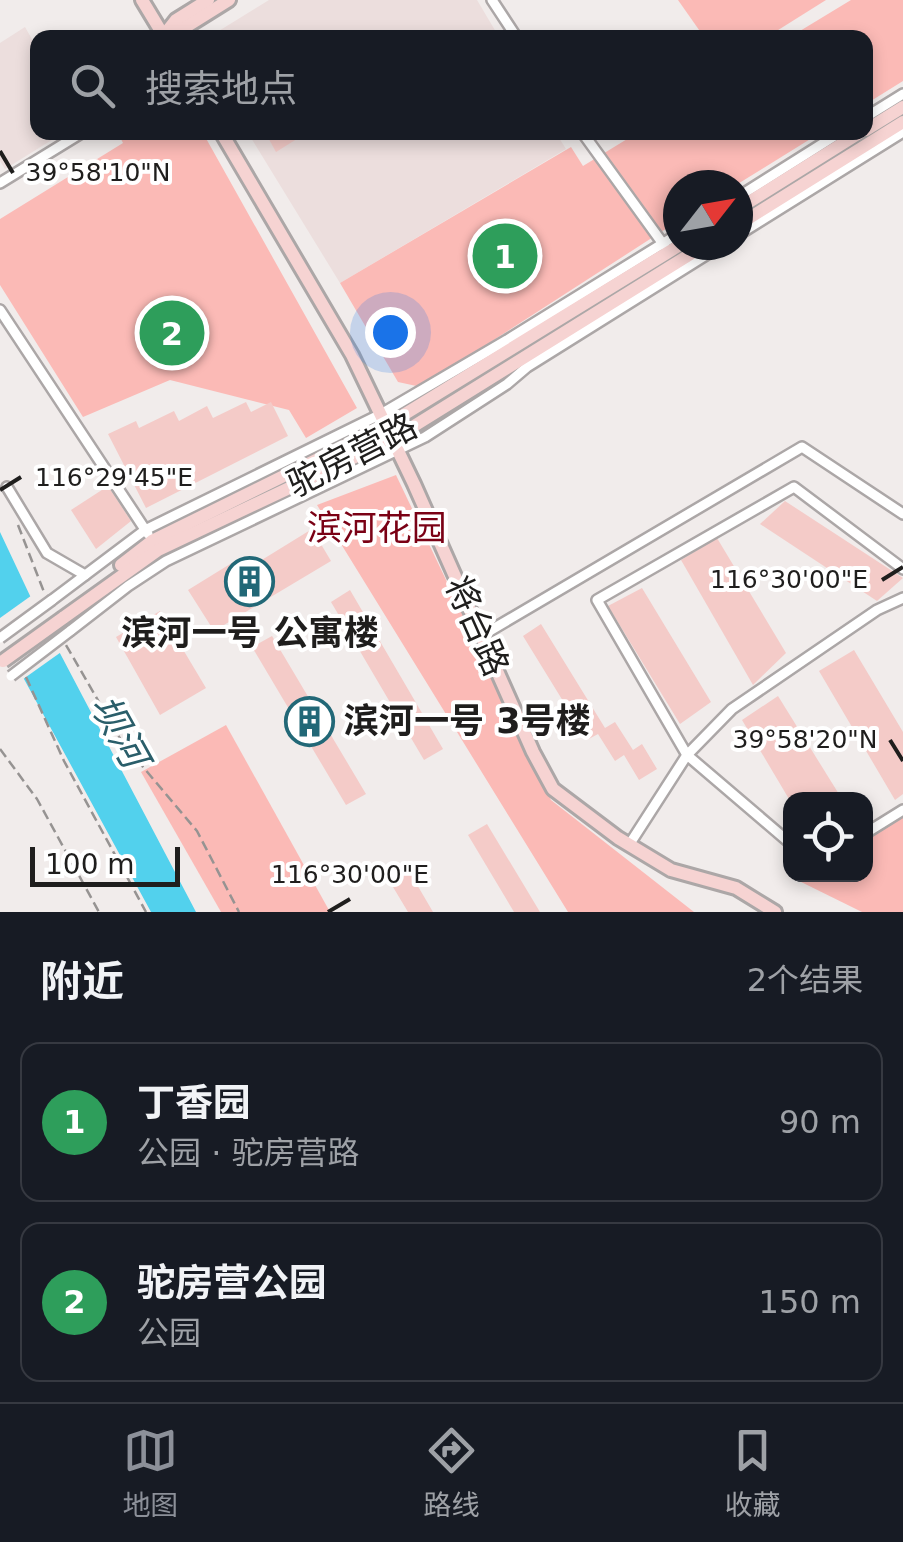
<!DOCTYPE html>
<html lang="zh">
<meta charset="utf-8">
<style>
body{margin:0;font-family:"DejaVu Sans","Noto Sans SC",sans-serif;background:#242831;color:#f1f3f6}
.controls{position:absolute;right:30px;bottom:30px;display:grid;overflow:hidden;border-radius:20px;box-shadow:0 5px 15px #0003}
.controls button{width:90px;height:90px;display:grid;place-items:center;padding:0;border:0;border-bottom:2px solid #363941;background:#171b24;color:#f1f3f6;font:50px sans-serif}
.compass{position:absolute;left:663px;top:170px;width:90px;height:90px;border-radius:50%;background:#171b24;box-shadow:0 5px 15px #0003;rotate:59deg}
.scale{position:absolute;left:30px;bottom:25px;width:150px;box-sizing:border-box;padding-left:10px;border:5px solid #1f1e1d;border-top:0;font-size:28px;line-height:35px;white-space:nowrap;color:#1f1e1d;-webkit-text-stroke:8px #fff;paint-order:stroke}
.you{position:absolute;left:390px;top:332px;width:35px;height:35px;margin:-25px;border:8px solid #fff;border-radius:50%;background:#1a73e8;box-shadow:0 0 0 15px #1a73e833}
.badge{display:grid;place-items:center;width:65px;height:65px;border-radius:50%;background:#8c9099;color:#fff;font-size:32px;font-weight:700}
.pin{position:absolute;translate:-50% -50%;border:5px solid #fff;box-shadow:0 2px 10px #0006}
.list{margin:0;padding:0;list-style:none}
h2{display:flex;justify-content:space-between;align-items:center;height:130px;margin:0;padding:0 40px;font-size:42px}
h2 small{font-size:32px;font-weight:400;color:#9ea1a6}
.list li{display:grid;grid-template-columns:65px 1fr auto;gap:30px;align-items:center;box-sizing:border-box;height:160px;margin:0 20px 20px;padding:0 20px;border:2px solid #363941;border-radius:20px}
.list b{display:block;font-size:38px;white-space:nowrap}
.list p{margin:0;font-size:32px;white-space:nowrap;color:#9ea1a6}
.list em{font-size:32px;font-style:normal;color:#9ea1a6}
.icon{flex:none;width:55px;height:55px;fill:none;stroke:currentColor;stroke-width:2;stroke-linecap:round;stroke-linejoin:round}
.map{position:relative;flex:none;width:903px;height:912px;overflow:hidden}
.search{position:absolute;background:#171b24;box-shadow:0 5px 15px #0003;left:30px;right:30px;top:30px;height:110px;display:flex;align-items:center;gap:25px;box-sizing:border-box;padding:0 35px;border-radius:20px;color:#9ea1a6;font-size:38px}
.sheet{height:490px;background:#171b24}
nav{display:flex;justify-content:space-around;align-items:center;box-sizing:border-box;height:140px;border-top:2px solid #363941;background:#171b24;font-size:28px;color:#9ea1a6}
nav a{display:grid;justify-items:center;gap:5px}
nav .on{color:#8c9099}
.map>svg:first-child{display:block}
</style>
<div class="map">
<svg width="903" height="912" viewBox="0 0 903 912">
<rect width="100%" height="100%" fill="#f1eceb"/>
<g fill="#ecdedd">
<path d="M269 0H477L499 37H209Z"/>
<path d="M25 27 37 48 38 132 63 133 5 169 0 161V43Z"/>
<path d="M248 133H556L566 149 340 283Z"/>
</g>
<g fill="#fbbab6">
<path d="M678 0H826L767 37H704Z"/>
<path d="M851 0H903V81L866 104V38L790 37Z"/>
<path d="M118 133H203L357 408 306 438 289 410 170 380 83 417 0 285V219L123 143Z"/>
<path d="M637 133H820L736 185H678V221L421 387 398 382 340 283 571 147 583 166Z"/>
<path d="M396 475 551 800 694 912H568L317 505Z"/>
<path d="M226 725 330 912H221L141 772Z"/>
<path d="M903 807V912H862L791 877 866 874V830Z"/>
</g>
<path fill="#52d1ed" d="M0 532 32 600 196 912H151L0 635Z"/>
<path fill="#f1eceb" d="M35 593 64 650 19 682 0 646V618Z"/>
<g fill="#f4cbc8">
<path d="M265 132H297L300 137 276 152Z"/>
<path d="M246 402 251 412 271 402 288 436 146 508 108 434 136 421 139 428 174 411 179 421 207 406 213 418Z"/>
<path d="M108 486 131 521 96 549 71 510Z"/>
<path d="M785 501 903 578 877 601 760 524Z"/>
<path d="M312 529 331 561 214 631 188 590 235 561 242 572Z"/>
<path d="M717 538 786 653 753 685 681 560Z"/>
<path d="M642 588 711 702 680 724 608 606Z"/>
<path d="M350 590 443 749 424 760 331 602Z"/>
<path d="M160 611 206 688 160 715 116 637Z"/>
<path d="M541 624 605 728 615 722 633 750 642 744 657 769 639 780 624 755 615 761 598 734 587 740 523 636Z"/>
<path d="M272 636 366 794 346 805 252 647Z"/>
<path d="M854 650 903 732V794L895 800 819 671Z"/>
<path d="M778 696 842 799H789L742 720Z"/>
<path d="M487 824 540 912H514L468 835Z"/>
<path d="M409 871 433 912H408L390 882Z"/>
</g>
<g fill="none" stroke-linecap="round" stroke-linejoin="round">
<defs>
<g id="street">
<path d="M492 0 517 38"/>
<path d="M866 117 903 94"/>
<path d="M582 132 666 248"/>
<path d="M0 183 83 132"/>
<path d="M738 197 841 132"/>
<path d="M738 235 903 132"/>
<path d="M0 310 148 534"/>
<path d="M7 487 47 553 85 575"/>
<path d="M52 600 145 530 381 414 507 340 678 234"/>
<path d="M70 631 128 586 166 561 425 437 507 384 527 367 722 245"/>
<path d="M481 636 802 447 903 514"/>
<path d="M866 833 903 810"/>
<path d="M790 843 687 755 597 600 794 487 903 569"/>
<path d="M629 845 687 755 732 709 877 610 903 598"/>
</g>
<g id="secondary">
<path d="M142 0 165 38"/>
<path d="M165 34 176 20 208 0"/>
<path d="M163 36 181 30 229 0"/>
<path d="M866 130 903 107"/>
<path d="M221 132 352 355 414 484 533 752 553 789 618 838 671 870 736 888 775 912"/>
<path d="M738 209 861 132"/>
<path d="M738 225 903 122"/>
<path d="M121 565 152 541 387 425 680 245"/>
<path d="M63 618 158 550 393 439 705 245"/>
</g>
</defs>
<use href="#street" stroke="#aca7a7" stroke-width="14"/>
<use href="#secondary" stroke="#aca7a7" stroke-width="18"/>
<g stroke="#969392" stroke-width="2.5" stroke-dasharray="10 5" stroke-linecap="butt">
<path d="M18 525 44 592"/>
<path d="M66 645 122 742 197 831 239 912"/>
<path d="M26 677 64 761 146 912"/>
<path d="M0 749 37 799 99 912"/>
</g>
<use href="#street" stroke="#fff" stroke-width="9"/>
<use href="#secondary" stroke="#f6d3d2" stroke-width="12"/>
<defs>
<g id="street-bridge">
<path d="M0 638 52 600"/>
<path d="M11 676 70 631"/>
</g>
<path id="secondary-bridge" d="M3 661 63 618"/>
</defs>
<use href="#street-bridge" stroke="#aca7a7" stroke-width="14" stroke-linecap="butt"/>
<use href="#secondary-bridge" stroke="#aca7a7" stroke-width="18" stroke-linecap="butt"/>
<use href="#street-bridge" stroke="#fff" stroke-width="9"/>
<use href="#secondary-bridge" stroke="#f6d3d2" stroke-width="12"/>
</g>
<path fill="none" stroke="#1f1e1d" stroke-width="4" d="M0 151 13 173M0 490 21 477M882 580 903 567M890 740 903 761M328 912 350 899"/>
<defs>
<symbol id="building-ring" viewBox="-11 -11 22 22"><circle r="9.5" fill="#fff" stroke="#226877" stroke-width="1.5"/><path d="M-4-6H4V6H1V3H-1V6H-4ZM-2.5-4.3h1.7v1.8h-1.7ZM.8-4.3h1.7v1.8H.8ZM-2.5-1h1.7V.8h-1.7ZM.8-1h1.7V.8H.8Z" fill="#226877"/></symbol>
</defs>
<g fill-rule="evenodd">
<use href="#building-ring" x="222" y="554" width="55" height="55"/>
<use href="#building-ring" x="282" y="694" width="55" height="55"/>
</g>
<g text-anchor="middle" stroke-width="8" stroke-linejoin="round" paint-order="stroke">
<g font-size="35" fill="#1f1e1d" stroke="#fff">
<text transform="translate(352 455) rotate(-27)" y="12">驼房营路</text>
<text transform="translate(477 626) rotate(66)" y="12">将台路</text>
</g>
<g font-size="35" fill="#7a0115" stroke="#fff">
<text x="377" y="540">滨河花园</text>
</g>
<g font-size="35" font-weight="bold" fill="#1f1e1d" stroke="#fff">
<text x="250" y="645">滨河一号 公寓楼</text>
<text x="344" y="733" text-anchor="start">滨河一号 3号楼</text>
</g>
<g font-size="38" font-style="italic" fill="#2a5e6a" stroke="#fff">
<text transform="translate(119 731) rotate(61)" y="13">坝河</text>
</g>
</g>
<g font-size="25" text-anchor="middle" fill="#1f1e1d" stroke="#fff" stroke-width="8" stroke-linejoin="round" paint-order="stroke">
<text x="98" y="181">39°58'10"N</text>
<text x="114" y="486">116°29'45"E</text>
<text x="789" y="588">116°30'00"E</text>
<text x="805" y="748">39°58'20"N</text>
<text x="350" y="883">116°30'00"E</text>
</g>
</svg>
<div class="controls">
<button><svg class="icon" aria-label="locate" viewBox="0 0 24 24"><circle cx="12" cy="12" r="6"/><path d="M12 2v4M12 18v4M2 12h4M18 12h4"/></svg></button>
</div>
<svg class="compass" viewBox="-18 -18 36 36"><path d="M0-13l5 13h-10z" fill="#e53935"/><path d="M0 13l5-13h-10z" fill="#9ea1a6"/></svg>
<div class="scale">100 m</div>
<div class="you"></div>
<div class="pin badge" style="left:505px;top:256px;background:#2e9e5b">1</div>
<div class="pin badge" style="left:172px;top:333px;background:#2e9e5b">2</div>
<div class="search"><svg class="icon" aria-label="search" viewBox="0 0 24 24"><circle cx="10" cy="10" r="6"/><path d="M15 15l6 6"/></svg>搜索地点</div>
</div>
<section class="sheet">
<h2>附近<small>2个结果</small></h2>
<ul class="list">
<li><span class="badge" style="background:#2e9e5b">1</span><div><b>丁香园</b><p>公园 · 驼房营路</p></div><em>90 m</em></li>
<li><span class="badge" style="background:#2e9e5b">2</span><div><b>驼房营公园</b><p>公园</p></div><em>150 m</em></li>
</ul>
</section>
<nav>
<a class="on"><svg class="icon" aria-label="map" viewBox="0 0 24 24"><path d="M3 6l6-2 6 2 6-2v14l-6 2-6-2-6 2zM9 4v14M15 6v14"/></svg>地图</a>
<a><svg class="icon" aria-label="directions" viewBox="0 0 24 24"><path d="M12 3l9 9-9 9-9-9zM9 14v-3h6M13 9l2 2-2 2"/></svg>路线</a>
<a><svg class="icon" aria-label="saved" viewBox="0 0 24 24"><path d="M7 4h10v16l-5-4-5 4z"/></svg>收藏</a>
</nav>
